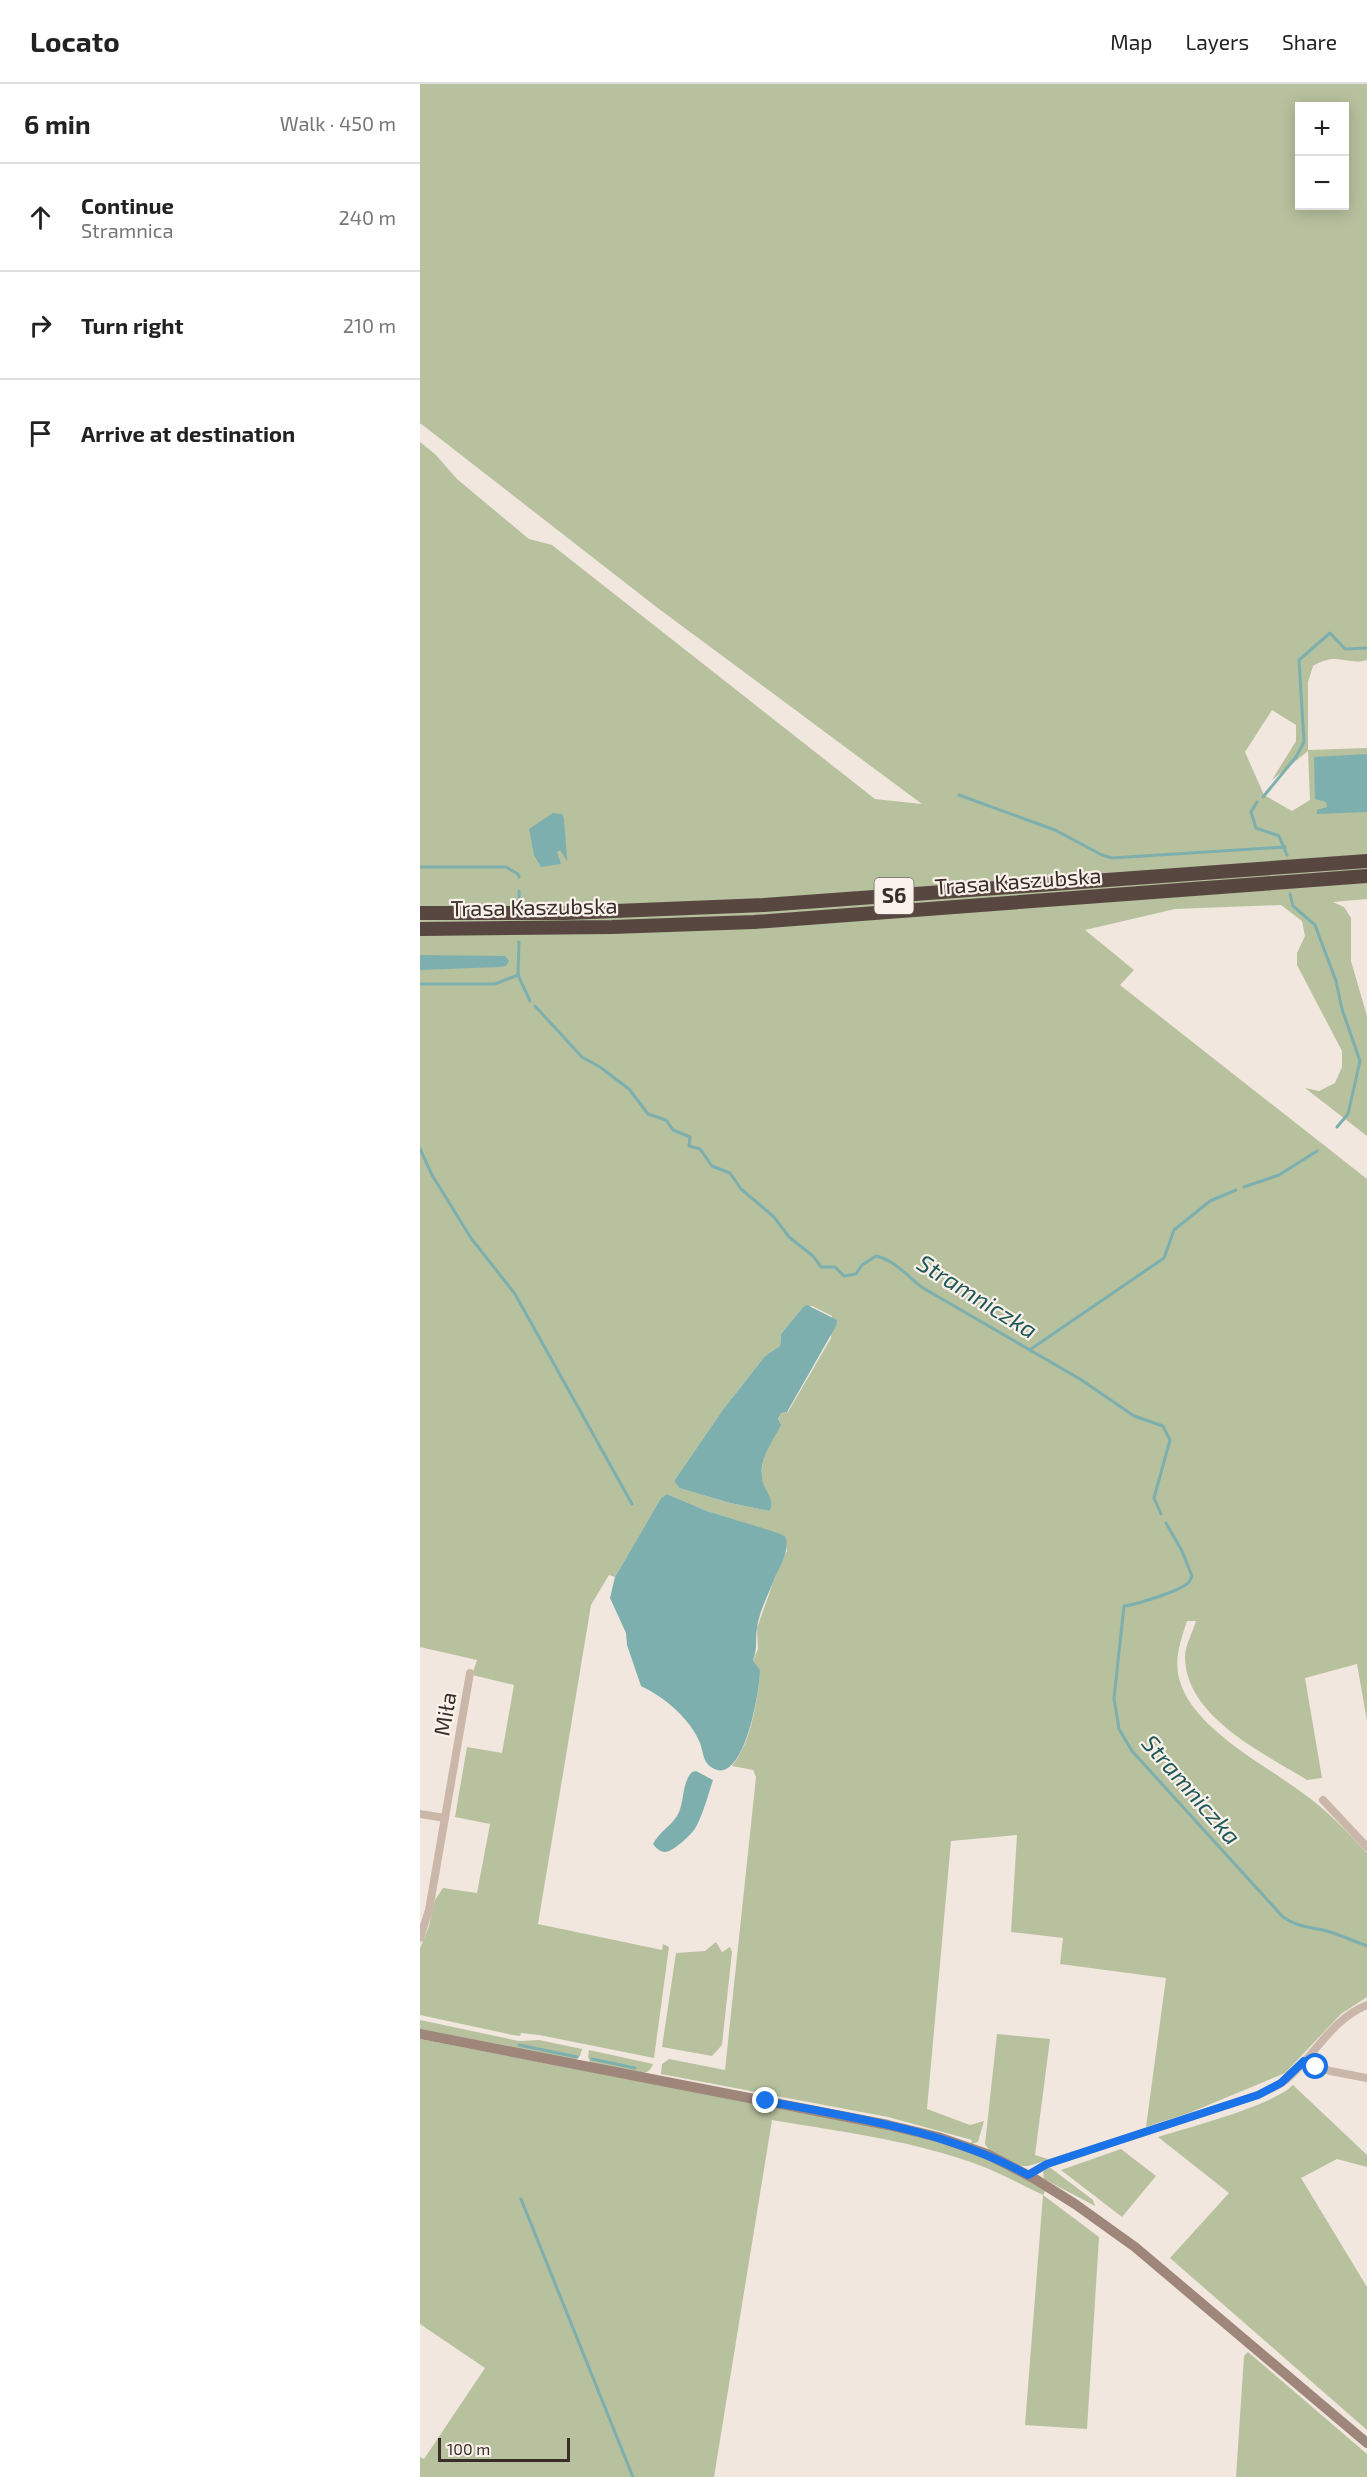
<!DOCTYPE html>
<meta charset="utf-8">
<style>
body{margin:0;font-family:"Exo 2",sans-serif;background:#f6f6f6;color:#222}
.controls{position:absolute;right:18px;top:18px;display:grid;overflow:hidden;border-radius:0px;box-shadow:0 3px 15px #0003}
.controls button{width:54px;height:54px;display:grid;place-items:center;padding:0;border:0;border-bottom:2px solid #e0e0e0;background:#fff;color:#222;font:30px sans-serif}
.scale{position:absolute;left:18px;bottom:15px;width:132px;box-sizing:border-box;padding-left:6px;border:3px solid #382d29;border-top:0;font-size:16px;line-height:21px;white-space:nowrap;color:#382d29;-webkit-text-stroke:4px #faf2ea;paint-order:stroke}
.stop{position:absolute;width:18px;height:18px;margin:-14px;border:4px solid #1a73e8;border-radius:50%;background:#fff}
.stop.end{background:#1a73e8;border-color:#fff;box-shadow:0 2px 6px #0008}
.list{margin:0;padding:0;list-style:none}
h2{display:flex;justify-content:space-between;align-items:center;height:78px;margin:0;padding:0 24px;font-size:26px}
h2 small{font-size:20px;font-weight:400;color:#767676}
.list li{display:grid;grid-template-columns:39px 1fr auto;gap:18px;align-items:center;box-sizing:border-box;height:108px;padding:0 24px;border-top:2px solid #e0e0e0}
.list b{display:block;font-size:22px;white-space:nowrap}
.list p{margin:0;font-size:20px;white-space:nowrap;color:#767676}
.list em{font-size:20px;font-style:normal;color:#767676}
.icon{flex:none;width:33px;height:33px;fill:none;stroke:currentColor;stroke-width:2;stroke-linecap:round;stroke-linejoin:round}
.map{position:relative;flex:none;width:947px;height:2393px;overflow:hidden}
header{display:flex;align-items:center;gap:36px;box-sizing:border-box;height:84px;padding:0 30px;background:#fff;border-bottom:2px solid #e0e0e0}
header strong{font-size:28px}
nav{display:flex;gap:33px;margin-inline-start:auto;font-size:21px}
main{display:flex}
aside{flex:1;background:#fff}
.map>svg:first-child{display:block}
</style>
<header>
<strong>Locato</strong>
<nav><a>Map</a><a>Layers</a><a>Share</a></nav>
</header>
<main>
<aside>
<h2>6 min<small>Walk · 450 m</small></h2>
<ul class="list">
<li><svg class="icon" aria-label="ahead" viewBox="0 0 24 24"><path d="M12 20V5M6 11l6-6 6 6"/></svg><div><b>Continue</b><p>Stramnica</p></div><em>240 m</em></li>
<li><svg class="icon" aria-label="right" viewBox="0 0 24 24"><path d="M7 20v-9h11M14 6l5 5-5 5"/></svg><div><b>Turn right</b></div><em>210 m</em></li>
<li><svg class="icon" aria-label="arrive" viewBox="0 0 24 24"><path d="M6 21V4h12l-3 4 3 4H6"/></svg><div><b>Arrive at destination</b></div></li>
</ul>
</aside>
<div class="map">
<svg width="947" height="2393" viewBox="0 0 947 2393">
<rect width="100%" height="100%" fill="#f2e7de"/>
<g fill="#b7c19e" fill-rule="evenodd">
<path d="M0 0H947V576C925 582 919 567 893 582L888 598V666L947 664V815L913 818 924 823 931 834V877L947 932V1052L885 1004 899 1007 915 999 922 983V967L877 881V869L885 852 882 837 861 821 755 825 665 846 714 886 700 901 947 1095V1637L937 1580 885 1594 902 1694 887 1696C843 1669 765 1632 765 1573 765 1561 773 1548 776 1537H767C761 1556 754 1573 759 1594 771 1644 846 1681 884 1710 908 1727 927 1748 947 1769V1913L921 1930 865 1989 769 2029 726 2043 746 1894 640 1880 643 1854 591 1848 597 1751 531 1757 507 2025 550 2041 564 2037 558 2058 551 2060 552 2056 468 2033 241 1990 242 1980 249 1975 305 1986 336 1693 333 1686 312 1682C331 1659 338 1615 340 1586L333 1576 338 1565 337 1544 359 1482 367 1467 365 1452 287 1427 247 1410 241 1414 195 1493 189 1491 171 1521 118 1840 242 1866 243 1860 249 1863 234 1974 119 1951 101 1949 100 1952 93 1951 0 1931V1864L9 1842 15 1816 23 1804 57 1809 70 1740 35 1733 47 1663 82 1669 94 1601 52 1591 57 1576 0 1563V358L15 370 37 395 109 455 132 461 455 715 502 720 239 525 0 339ZM880 22H924V122H880ZM852 626 876 641V657L852 696 888 667 890 716 872 727 844 711 825 668ZM392 1222 412 1232 411 1254 368 1328 361 1329 344 1371 341 1390 344 1405 349 1412V1427L310 1419 259 1404 254 1397 302 1327 345 1272 360 1262 361 1250 383 1223Z"/>
<path d="M296 1858 302 1868 310 1863 312 1868 302 1961 292 1972 242 1963 256 1869 285 1867Z"/>
<path d="M0 1936 99 1957 119 1956 162 1965 160 1972 154 1977 0 1947Z"/>
<path d="M577 1950 630 1955 615 2071 628 2075 626 2077C620 2078 614 2081 607 2082 595 2083 571 2071 565 2060Z"/>
<path d="M0 1955 458 2043 508 2055 565 2074 626 2106 623 2111 679 2153 667 2345 605 2341 623 2111C604 2102 584 2091 564 2083 497 2057 423 2048 352 2036L294 2393H0V2373L4 2375 65 2284 0 2240Z"/>
<path d="M169 1966 233 1980C231 1985 229 1988 223 1989 211 1991 184 1982 171 1980L168 1973Z"/>
<path d="M873 2001 947 2071V2083L917 2075 881 2094 947 2203V2346L750 2174 809 2109 738 2053C769 2043 852 2022 873 2001Z"/>
<path d="M701 2065 736 2092 702 2133 641 2086Z"/>
<path d="M628 2082 673 2116 675 2122 624 2095 623 2088Z"/>
<path d="M828 2268 947 2370V2393H816L824 2272Z"/>
</g>
<g fill="#7dafae">
<path d="M947 670V728L897 730V726L907 723 906 718 895 715 894 673Z"/>
<path d="M133 729 142 730 144 735 147 774V777L140 766 137 768 141 780 121 783 114 771 109 745Z"/>
<path d="M0 871 85 872 89 877 86 882 79 883 0 886Z"/>
<path d="M387 1221 417 1236 416 1242 367 1328 361 1329 358 1335 361 1341C353 1357 339 1374 342 1393 343 1407 357 1416 349 1427L310 1419 259 1404 254 1397 302 1327 345 1272 360 1262 361 1250 383 1223Z"/>
<path d="M247 1410 287 1427 355 1448 365 1452C371 1467 359 1482 354 1496 348 1511 339 1528 337 1544 335 1558 338 1563 333 1576L340 1586C340 1605 324 1706 291 1683 283 1678 283 1667 280 1659 270 1634 244 1613 221 1602L207 1561 206 1549 190 1514 195 1493 241 1414Z"/>
<path d="M276 1687 293 1696C288 1711 284 1727 277 1741 274 1749 253 1768 245 1768 240 1768 236 1764 233 1760 240 1747 250 1743 257 1732 265 1719 261 1700 272 1688Z"/>
</g>
<g fill="none" stroke-linecap="round" stroke-linejoin="round">
<g stroke="#7dafae" stroke-width="3">
<path d="M539 711 635 746 682 771 692 774 865 763"/>
<path d="M843 713 876 673 884 658 879 576 910 549 925 565 947 564"/>
<path d="M837 718 831 728 836 744 859 752 867 771"/>
<path d="M0 783H86L98 790 99 793"/>
<path d="M99 807V817"/>
<path d="M870 810 873 822 895 841 916 897 922 925 940 977 928 1030 917 1043"/>
<path d="M99 858 98 891 110 917"/>
<path d="M0 900H75L98 891"/>
<path d="M115 922 162 973 180 983 209 1005 228 1030 246 1036 253 1046 270 1053 269 1062 280 1065 292 1082 310 1089 321 1105 354 1133 369 1153 393 1172 401 1183H415L424 1192 436 1190 442 1181 456 1172C475 1176 488 1193 503 1204L660 1295 714 1332 743 1342 750 1356 734 1414 741 1430"/>
<path d="M0 1065 12 1091 51 1154 95 1210 212 1420"/>
<path d="M824 1103 859 1091 897 1067"/>
<path d="M611 1265 744 1174 754 1146 790 1117 816 1106"/>
<path d="M746 1439 762 1467 772 1492C771 1494 769 1499 767 1500 758 1507 716 1521 704 1522L694 1614 699 1645 712 1667 863 1833C877 1843 890 1843 907 1847 920 1851 934 1857 947 1862"/>
<path d="M99 1961 157 1973"/>
<path d="M172 1975 215 1984"/>
<path d="M101 2115 213 2393"/>
</g>
<g stroke="#cab7aa" stroke-width="8">
<path d="M903 1716 947 1763"/>
<path d="M0 1730 25 1734"/>
<path d="M0 1854 9 1826 50 1589"/>
<path d="M884 1977 910 1987 947 1994"/>
<path d="M608 2091 627 2080 838 2011C848 2006 858 2002 867 1995 895 1971 912 1935 947 1921"/>
</g>
<path stroke="#9e867b" stroke-width="10" d="M0 1950 468 2041 518 2053 567 2070 615 2095 655 2120 715 2163 947 2359"/>
<g stroke="#584741" stroke-width="14">
<path d="M0 829H146L344 821 947 777"/>
<path d="M0 845 192 843 334 838 947 792"/>
</g>
</g>
<g fill="none" stroke-linecap="round" stroke-linejoin="round">
<path stroke="#1a73e8" stroke-width="8" d="M346 2017C436 2034 527 2047 608 2091L627 2080 838 2011 861 1999 884 1977 896 1983"/>
</g>
<g text-anchor="middle" stroke-width="4.5" stroke-linejoin="round" paint-order="stroke">
<rect fill="#faf2ea" stroke="#726863" stroke-width="1.5" x="454.5" y="794" width="39" height="36" rx="4.5"/>
<g font-size="21" font-weight="bold" fill="#382d29">
<text x="474" y="819">S6</text>
</g>
<g font-size="22" fill="#382d29" stroke="#faf2ea">
<text transform="translate(598 797) rotate(-4)" y="8">Trasa Kaszubska</text>
<text transform="translate(114 823) rotate(-1)" y="8">Trasa Kaszubska</text>
<text transform="translate(25 1630) rotate(-80)" y="8">Miła</text>
</g>
<g font-size="24" font-style="italic" fill="#1f5859" stroke="#faf2ea">
<text transform="translate(557 1213) rotate(32)" y="8">Stramniczka</text>
<text transform="translate(771 1706) rotate(49)" y="8">Stramniczka</text>
</g>
</g>
</svg>
<div class="controls">
<button>+</button>
<button>−</button>
</div>
<div class="scale">100 m</div>
<div class="stop" style="left:896px;top:1983px"></div>
<div class="stop end" style="left:346px;top:2017px"></div>
</div>
</main>
